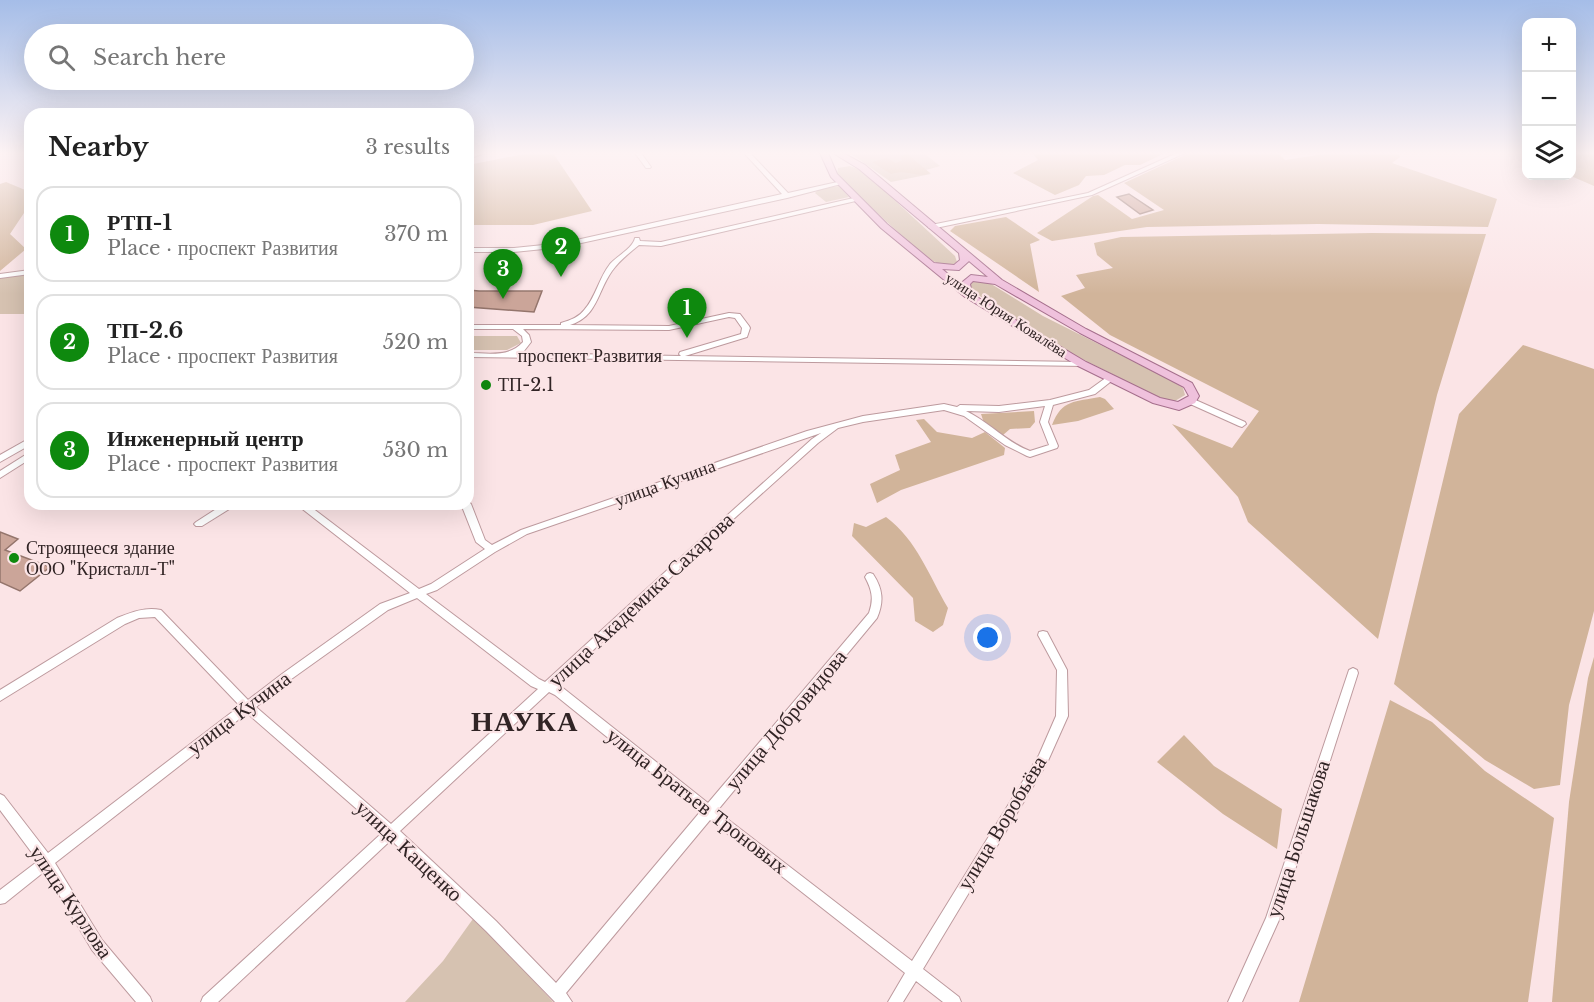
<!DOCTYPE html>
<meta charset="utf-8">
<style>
body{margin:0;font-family:"Libre Baskerville",serif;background:#f2f2f2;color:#222}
.controls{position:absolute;right:18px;top:18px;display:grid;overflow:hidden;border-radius:12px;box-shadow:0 6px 24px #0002}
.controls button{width:54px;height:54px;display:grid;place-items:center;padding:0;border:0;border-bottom:2px solid #e0e0e0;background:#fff;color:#222;font:30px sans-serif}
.you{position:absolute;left:988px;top:638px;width:21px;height:21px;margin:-15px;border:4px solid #fff;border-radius:50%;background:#1a73e8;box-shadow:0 0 0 9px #1a73e833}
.badge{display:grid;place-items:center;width:39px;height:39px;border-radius:50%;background:#0e890e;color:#fff;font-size:20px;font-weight:700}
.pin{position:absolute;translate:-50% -50px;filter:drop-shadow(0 2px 3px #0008)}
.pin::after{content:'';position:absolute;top:32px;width:21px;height:18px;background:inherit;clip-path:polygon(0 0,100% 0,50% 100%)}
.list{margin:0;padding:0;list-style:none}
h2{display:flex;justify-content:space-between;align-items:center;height:78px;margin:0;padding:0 24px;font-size:26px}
h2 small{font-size:20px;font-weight:400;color:#767676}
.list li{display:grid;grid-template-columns:39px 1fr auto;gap:18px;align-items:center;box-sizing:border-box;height:96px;margin:0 12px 12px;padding:0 12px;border:2px solid #e0e0e0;border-radius:18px}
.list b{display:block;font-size:22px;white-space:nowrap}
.list p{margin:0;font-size:20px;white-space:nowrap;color:#767676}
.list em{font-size:20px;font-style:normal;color:#767676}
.icon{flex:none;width:33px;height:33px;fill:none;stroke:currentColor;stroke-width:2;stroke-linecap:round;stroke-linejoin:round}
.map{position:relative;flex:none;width:1594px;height:1002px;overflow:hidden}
.search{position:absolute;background:#fff;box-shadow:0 6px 24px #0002;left:24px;top:24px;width:450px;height:66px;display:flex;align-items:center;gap:15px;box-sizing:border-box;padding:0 21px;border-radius:33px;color:#767676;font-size:22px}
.panel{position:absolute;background:#fff;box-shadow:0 6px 24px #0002;left:24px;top:108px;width:450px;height:402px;border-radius:18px}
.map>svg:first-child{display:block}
</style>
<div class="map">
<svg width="1594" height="1002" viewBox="0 0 1594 1002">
<rect width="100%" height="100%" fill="#fbe4e6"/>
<g fill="#d6c2b1">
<path d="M850 153H924L940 166 926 170 931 174 891 182Z"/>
<path d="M850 166 863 171 955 256 957 262C952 266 945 266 939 264 927 261 849 187 837 174L838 168Z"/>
<path d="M839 186 849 197 826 202 815 193 819 189Z"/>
<path d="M30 273V314H0V278Z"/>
<path d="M974 281 988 282 1043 316 1176 383 1183 388 1185 395 1175 401 1164 400 1064 350 972 291 970 285Z"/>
<path d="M468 336H517L521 343 507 350H468Z"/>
<path d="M475 916 553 1002H405L443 961Z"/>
</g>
<g fill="#d1b49a">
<path d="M530 153H553L592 211 533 225H468V165Z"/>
<path d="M1032 153H1165L1140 165H1125L1104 175 1086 176 1079 185 1055 195 1013 173 1038 160Z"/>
<path d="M1189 153H1278L1285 160 1331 153H1398L1400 157 1392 163 1497 199 1488 227 1318 224 1147 227 1052 241 1037 233 1093 196 1098 195 1132 219 1164 210 1124 183Z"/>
<path d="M1572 153H1594V186L1571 176Z"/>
<path d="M907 154 930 173C917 179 908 168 891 174L872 162 887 158 896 163 903 160 900 158 902 155Z"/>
<path d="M6 182 30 192V204L10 234 26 249 0 271V184Z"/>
<path d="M1006 217 1040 240 1030 244 1039 292 950 231 955 226Z"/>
<path d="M1372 233 1486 234 1437 395 1378 639 1248 522 1238 497 1172 424 1232 448 1259 411 1110 335 1061 296 1085 288 1076 275 1113 268 1097 255 1094 243 1121 237Z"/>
<path d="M1523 345 1594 369V611L1569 705 1560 785 1534 789 1485 760 1394 684 1459 414Z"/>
<path d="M1100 397 1105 399 1114 409 1078 421 1052 425C1062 399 1075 402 1100 397Z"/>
<path d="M1034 411 1035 422 1030 428 1010 429 1003 435 984 423 981 414Z"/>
<path d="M924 419 937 432 972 438 985 432 1005 448 1004 455 901 490 877 503 870 484 900 470 895 455 931 442 916 420Z"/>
<path d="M886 517C917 540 929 576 948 608L943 625 933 632 915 621 913 598 852 536 854 523 866 527Z"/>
<path d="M1594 657V1002H1552L1569 802 1588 678Z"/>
<path d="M1390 700 1432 722 1485 771 1554 818 1528 1002H1299Z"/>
<path d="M1184 735 1214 766 1282 809 1277 849 1223 814 1157 762Z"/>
</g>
<g fill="#cba599" stroke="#94756c" stroke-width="1.5">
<path d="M1129 194 1153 210 1140 214 1117 197Z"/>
<path d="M468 290 479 291H542L534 312 468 307Z"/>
<path d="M0 532 18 539 5 550 50 567 20 591 0 582Z"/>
</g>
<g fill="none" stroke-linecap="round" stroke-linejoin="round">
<defs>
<g id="minor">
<path d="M475 153H485L468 159V155Z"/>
<path d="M635 153H641L651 167 650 168H646Z"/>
<path d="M744 153H750L788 193 842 181 845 183 787 198 563 247 514 252H468V248H514L563 243 782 194Z"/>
<path d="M1177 153H1185L1092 195 931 229 928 227 931 225 1088 193Z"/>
<path d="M858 197 860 198V200L661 246 639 245C629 253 619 261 612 271 597 292 598 316 570 325L669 326 729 313 740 314 749 326 750 328 747 337 685 356 1082 362 1086 364 1085 366 468 357V353C487 353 509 358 523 342L522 336 513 329H468V325H561V323C571 320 579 317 585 309 596 296 599 278 610 264 617 256 633 248 635 238H639L640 241 661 242ZM729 317 735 318 742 328 741 334 680 352 679 354 681 356 518 353 524 351 531 342 529 335 523 329 669 330Z"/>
<path d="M30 270V274L0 278V274Z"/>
<path d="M1107 377H1110L1114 379 1095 394 1053 405 1048 422 1058 446 1057 448 1030 457 1027 456 1005 445 964 416 944 410 863 422 838 428 818 443 718 533 556 685 563 688 708 803 869 613C874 599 872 590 865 577L867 574 870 573 873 574C883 589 884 602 877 618L717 811 912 961 1039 755 1056 716 1057 670 1038 635 1039 632 1043 631 1047 632 1067 670 1068 716 1047 763 923 969 959 997 961 1002H943L916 981 903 1002H888L905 973 710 820 566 993 572 1002H555L486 931 391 840 218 1002H201L203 997 383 832 247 713 55 863 102 940 150 997 152 1002H136L92 950 45 871 5 903 0 904V890L38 861 0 810V794L4 796 48 853 240 706 155 617 139 618 125 624 0 701V690L117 618C132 612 145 607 161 610L248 700 282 674 380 604 410 593 296 504H307L419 589 431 584 485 549 476 542 461 504H468V501L471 504 485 540 492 545 521 530 807 431 863 416 944 404 957 407 960 405 999 406 1050 400 1089 390ZM1045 406 1040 422 1049 445 1030 451C1006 442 989 422 966 411L999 412ZM821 433 812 439 712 529 545 682 539 679 426 594 437 590 495 552 527 534ZM417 598 531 686 538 689 391 824 256 707 290 680 388 610ZM549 692 555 695 700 812 556 983 496 921 400 831Z"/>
<path d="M1191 398 1245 422 1246 424 1242 427 1239 426 1188 403 1187 401 1188 399Z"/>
<path d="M30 438V445L0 462V455Z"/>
<path d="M30 452V459L0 478V471Z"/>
<path d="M224 504H236L234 506 202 526H196L194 524 196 522Z"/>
<path d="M1353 668 1357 670 1358 673 1279 920 1242 1002H1228L1266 918 1348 673 1349 670Z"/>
</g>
<path id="major" d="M820 153H828L837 174 887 224 934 263 954 265 960 260 959 253 859 169 833 153H843L865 165 1002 280 1086 329 1192 383 1199 396 1195 403 1179 410 1153 403 1078 366 965 297 881 228 831 177ZM969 261 988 277 971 275 960 284 942 269 959 270ZM973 281 995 284 1080 333 1184 387 1189 396 1178 402 1160 398 1086 362 972 294 970 284Z"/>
</defs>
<use href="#minor" stroke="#bd9a9e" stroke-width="2"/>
<use href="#major" stroke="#a56f8c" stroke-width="2"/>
<use href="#minor" fill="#fff" fill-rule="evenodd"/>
<use href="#major" fill="#efc1dc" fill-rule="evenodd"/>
</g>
<linearGradient id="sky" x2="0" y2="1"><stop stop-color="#a5bde8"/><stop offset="0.52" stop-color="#fdf3f4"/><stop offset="1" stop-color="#fdf3f4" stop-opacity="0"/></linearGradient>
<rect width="1594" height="294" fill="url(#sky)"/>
<g fill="#0e890e" stroke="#fbe4e6" stroke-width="2">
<circle cx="486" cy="385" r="6"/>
<circle cx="14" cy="558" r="6"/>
</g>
<g text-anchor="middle" stroke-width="4.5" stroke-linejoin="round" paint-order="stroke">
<g font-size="15" fill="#312425" stroke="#fbe4e6">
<text transform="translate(1006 315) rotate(33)" y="5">улица Юрия Ковалёва</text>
</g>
<g font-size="18" fill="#312425" stroke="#fbe4e6">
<text x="590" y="362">проспект Развития</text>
<text transform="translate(665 483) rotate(-20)" y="6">улица Кучина</text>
</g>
<g font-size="18" fill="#312425" stroke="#fbe4e6" text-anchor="start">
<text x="498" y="391">ТП-2.1</text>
<text x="26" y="554">Строящееся здание<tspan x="26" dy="21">ООО "Кристалл-Т"</tspan></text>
</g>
<g font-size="21" fill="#312425" stroke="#fbe4e6">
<text transform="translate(641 600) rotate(-43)" y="7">улица Академика Сахарова</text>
<text transform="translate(239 713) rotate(-37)" y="7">улица Кучина</text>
<text transform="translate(786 720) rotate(-50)" y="7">улица Добровидова</text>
<text transform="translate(697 801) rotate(38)" y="7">улица Братьев Троновых</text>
<text transform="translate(1002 823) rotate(-59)" y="7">улица Воробьёва</text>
<text transform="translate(1298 839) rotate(-72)" y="7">улица Большакова</text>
<text transform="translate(409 851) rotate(43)" y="7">улица Кащенко</text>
<text transform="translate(71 902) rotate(56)" y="7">улица Курлова</text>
</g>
<g font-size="28" font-weight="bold" letter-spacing="1.5" fill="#312425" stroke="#fbe4e6">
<text x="525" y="731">НАУКА</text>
</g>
</g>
</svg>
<div class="controls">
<button>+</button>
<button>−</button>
<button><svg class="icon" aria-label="layers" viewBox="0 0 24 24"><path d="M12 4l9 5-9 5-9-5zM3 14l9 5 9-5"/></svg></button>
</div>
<div class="you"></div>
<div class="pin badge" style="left:687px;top:338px">1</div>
<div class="pin badge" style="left:561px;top:277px">2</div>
<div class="pin badge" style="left:503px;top:299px">3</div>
<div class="search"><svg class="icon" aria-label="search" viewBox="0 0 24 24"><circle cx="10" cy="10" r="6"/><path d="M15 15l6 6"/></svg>Search here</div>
<section class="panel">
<h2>Nearby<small>3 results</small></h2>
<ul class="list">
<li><span class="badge">1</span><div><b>РТП-1</b><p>Place · проспект Развития</p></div><em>370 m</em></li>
<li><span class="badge">2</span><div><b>ТП-2.6</b><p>Place · проспект Развития</p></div><em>520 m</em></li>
<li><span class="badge">3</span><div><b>Инженерный центр</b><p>Place · проспект Развития</p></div><em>530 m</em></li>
</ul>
</section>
</div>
